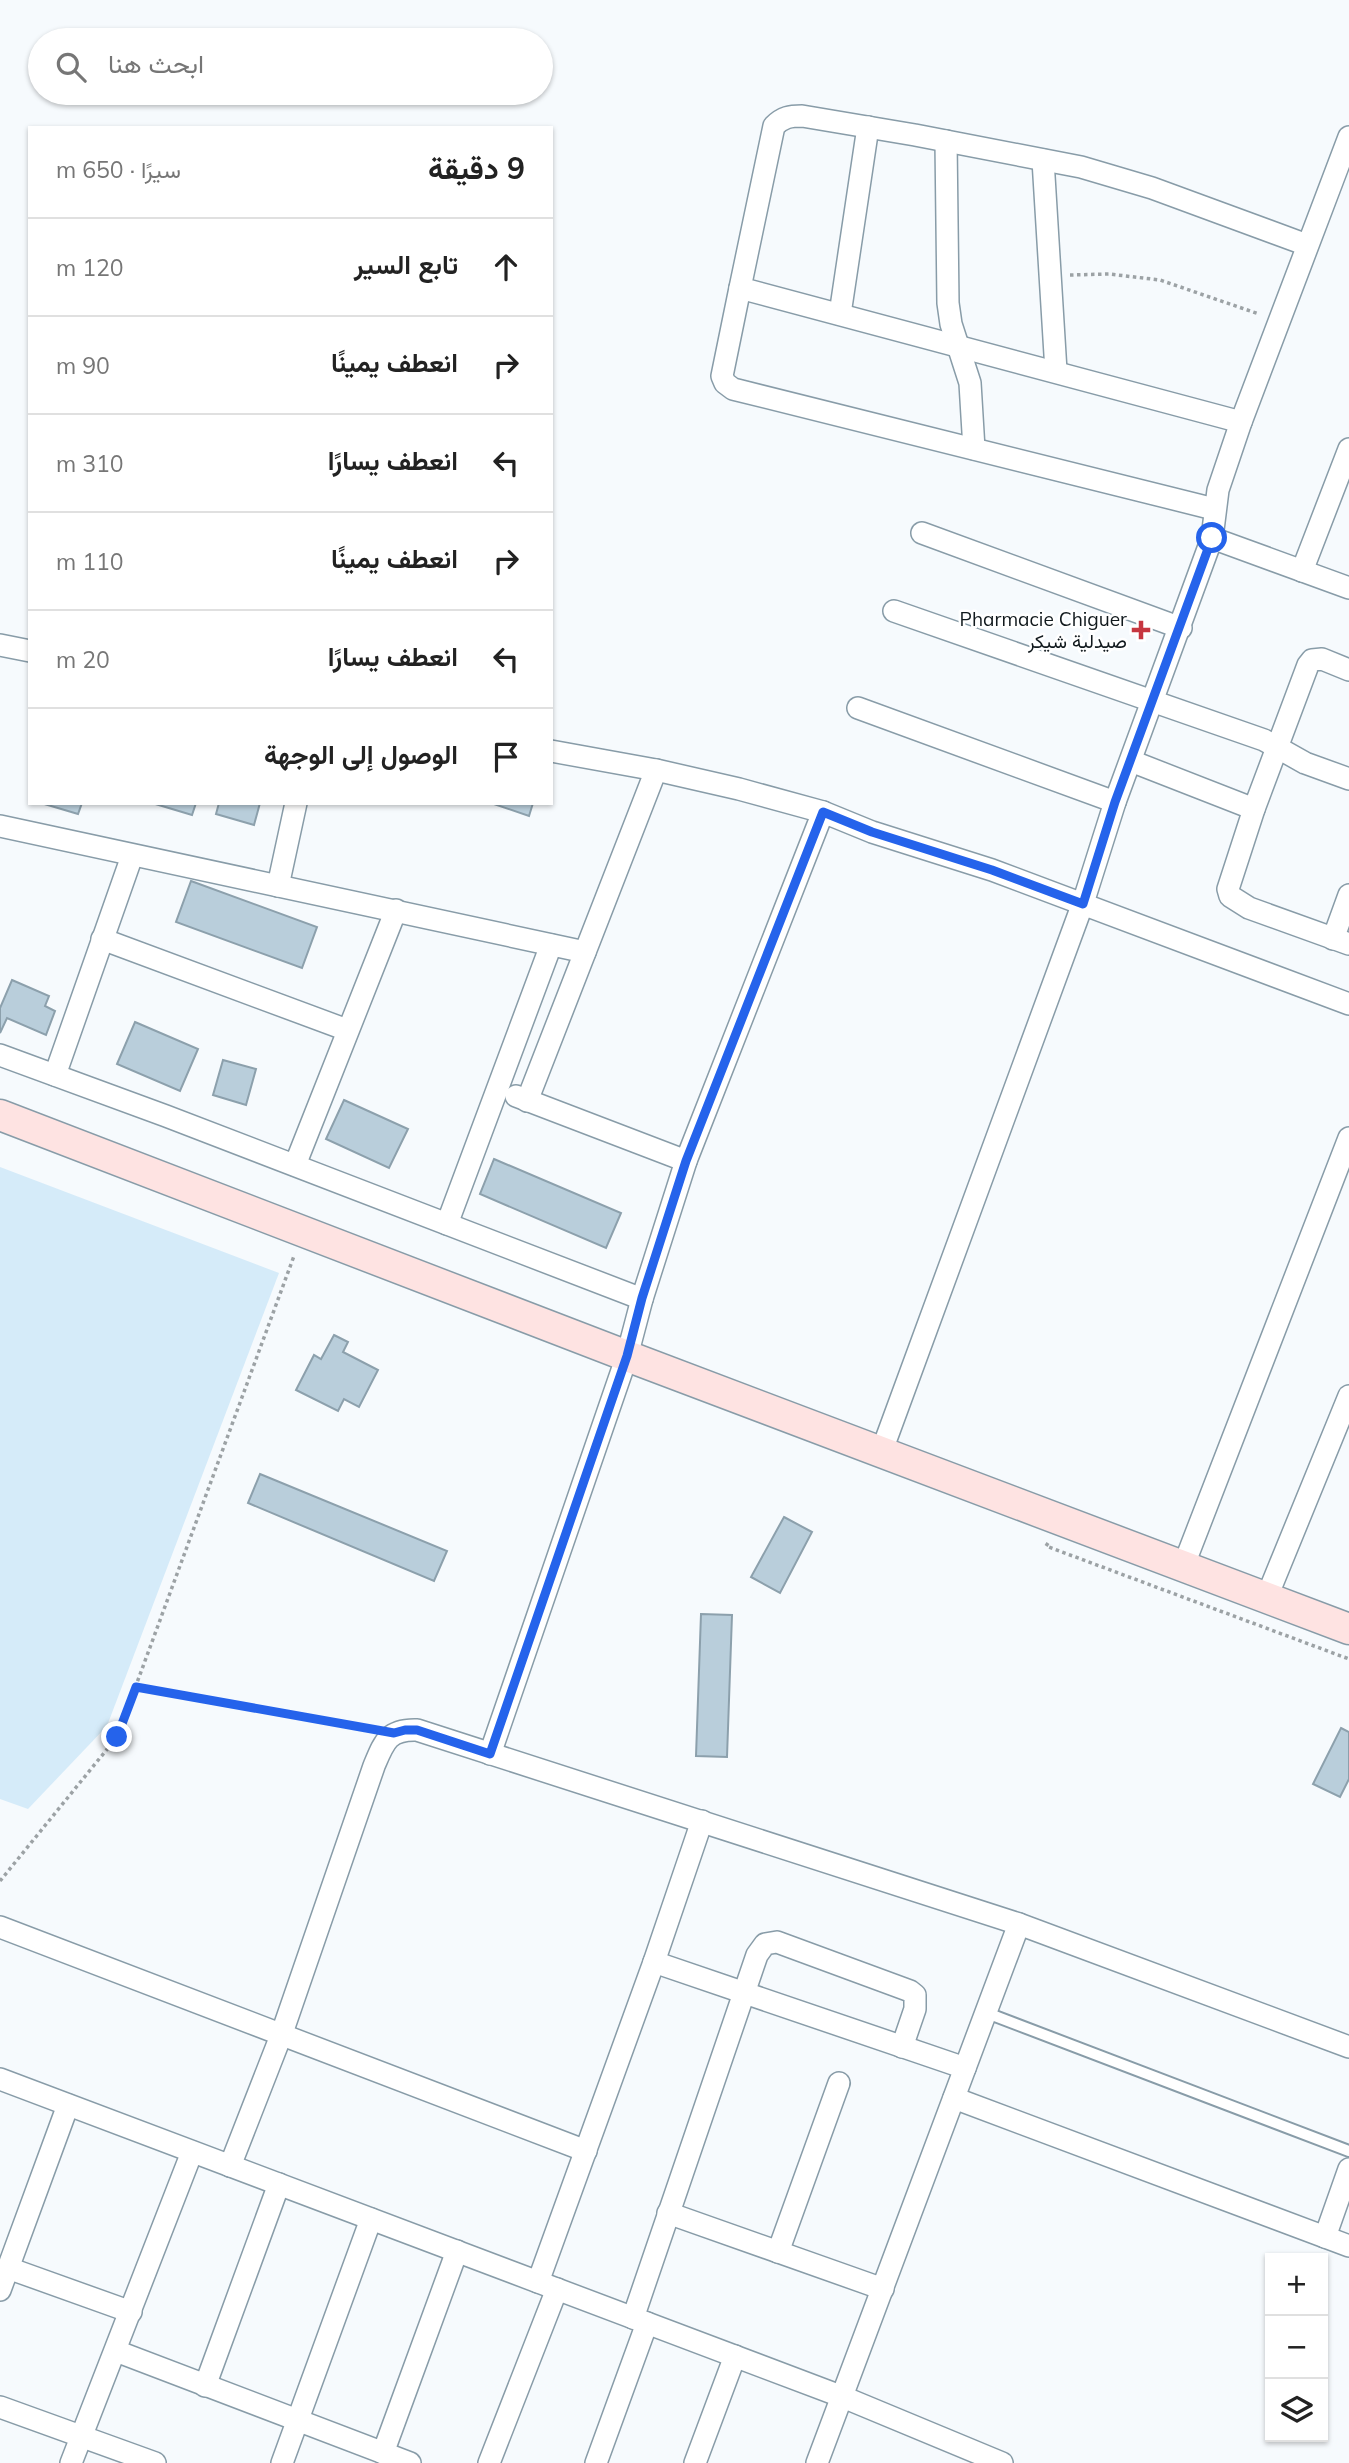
<!DOCTYPE html>
<html lang="ar">
<meta charset="utf-8">
<style>
body{margin:0;font-family:Mulish,Vazirmatn,sans-serif;background:#f6f6f6;color:#222;direction:rtl}
.controls{position:absolute;right:21px;bottom:21px;display:grid;overflow:hidden;border-radius:0px;box-shadow:0 2px 5px #0004}
.controls button{width:63px;height:63px;display:grid;place-items:center;padding:0;border:0;border-bottom:2px solid #e0e0e0;background:#fff;color:#222;font:35px sans-serif}
.stop{position:absolute;width:21px;height:21px;margin:-16px;border:5px solid #2563eb;border-radius:50%;background:#fff}
.stop.end{background:#2563eb;border-color:#fff;box-shadow:0 2px 7px #0008}
.list{margin:0;padding:0;list-style:none}
h2{display:flex;justify-content:space-between;align-items:center;height:91px;margin:0;padding:0 28px;font-size:30px}
h2 small{font-size:23px;font-weight:400;color:#767676}
.list li{display:grid;grid-template-columns:46px 1fr auto;gap:21px;align-items:center;box-sizing:border-box;height:98px;padding:0 28px;border-top:2px solid #e0e0e0}
.list b{display:block;font-size:26px;white-space:nowrap}
.list em{font-size:23px;font-style:normal;color:#767676}
.icon{flex:none;width:38px;height:38px;fill:none;stroke:currentColor;stroke-width:2;stroke-linecap:round;stroke-linejoin:round}
.map{position:relative;flex:none;width:1349px;height:2463px;overflow:hidden;direction:ltr}
.search{position:absolute;background:#fff;box-shadow:0 2px 5px #0004;left:28px;top:28px;width:525px;height:77px;display:flex;align-items:center;gap:18px;box-sizing:border-box;padding:0 24px;border-radius:38px;color:#767676;font-size:26px}
.panel{position:absolute;background:#fff;box-shadow:0 2px 5px #0004;left:28px;top:126px;width:525px;height:679px;border-radius:0px;direction:rtl}
.map>svg:first-child{display:block}
</style>
<div class="map">
<svg width="1349" height="2463" viewBox="0 0 1349 2463">
<rect width="100%" height="100%" fill="#f6fafd"/>
<path fill="#d5ebf9" d="M0 1167 279 1273 107 1726 28 1809 0 1799Z"/>
<g fill="#b9cedb" stroke="#8ca0ac" stroke-width="2">
<path d="M41 803H82L78 814Z"/>
<path d="M152 803H196L192 815Z"/>
<path d="M219 803H260L254 825 216 814Z"/>
<path d="M491 803H533L529 816Z"/>
<path d="M191 881 317 927 302 968 176 922Z"/>
<path d="M12 980 49 996 45 1006 55 1011 46 1035 7 1018 0 1033V1008Z"/>
<path d="M135 1022 198 1049 180 1091 117 1064Z"/>
<path d="M223 1060 256 1069 246 1105 213 1095Z"/>
<path d="M344 1100 408 1129 389 1168 326 1139Z"/>
<path d="M494 1159 621 1213 606 1248 480 1194Z"/>
<path d="M334 1335 348 1342 343 1352 378 1370 359 1407 344 1399 338 1411 296 1390 314 1355 321 1359Z"/>
<path d="M260 1474 447 1551 434 1581 248 1503Z"/>
<path d="M784 1517 812 1532 780 1593 751 1577Z"/>
<path d="M701 1614 732 1615 727 1757 696 1756Z"/>
<path d="M1341 1728 1349 1732V1779L1340 1797 1313 1784Z"/>
</g>
<g fill="none" stroke-linecap="round" stroke-linejoin="round">
<defs>
<path id="service" d="M987 2013 1349 2151"/>
<g id="minor">
<path d="M946 141 948 303 951 324 970 383 974 449"/>
<path d="M1043 160 1056 371"/>
<path d="M740 288 722 376 725 383 733 389 1214 509"/>
<path d="M840 314 868 127"/>
<path d="M1241 422 740 288 774 126C783 117 790 116 802 116L915 135 1081 167 1152 188 1307 245"/>
<path d="M922 533 1181 628"/>
<path d="M1212 538 1349 588"/>
<path d="M1302 571 1349 449"/>
<path d="M894 611 1264 740 1305 763 1349 779"/>
<path d="M0 645 30 651"/>
<path d="M1349 670 1322 659 1312 660 1308 665 1254 809 1228 889 1230 896 1249 908 1349 944"/>
<path d="M858 708 1115 802"/>
<path d="M551 751 656 770 739 789 823 812 872 832 992 870 1349 1004"/>
<path d="M1131 761 1254 809"/>
<path d="M0 826 585 952"/>
<path d="M278 886 296 803"/>
<path d="M102 939 347 1030"/>
<path d="M1333 939 1349 895"/>
<path d="M0 1055 166 1116 642 1299"/>
<path d="M55 1075 132 856"/>
<path d="M516 1096 686 1161"/>
<path d="M527 1101 656 770"/>
<path d="M295 1165 396 910"/>
<path d="M447 1224 551 945"/>
<path d="M881 1453 1083 903 1115 802 1212 538 1218 490 1241 422 1349 137"/>
<path d="M1183 1567 1349 1138"/>
<path d="M1266 1599 1349 1396"/>
<path d="M490 1754 627 1356 642 1299 686 1161 823 812"/>
<path d="M0 1927 586 2151"/>
<path d="M654 1962 965 2068"/>
<path d="M0 2079 843 2397 1002 2463"/>
<path d="M954 2098 1349 2246"/>
<path d="M230 2166 282 2033 374 1766C384 1742 388 1729 417 1730L1019 1924 1349 2047"/>
<path d="M668 2213 883 2289"/>
<path d="M1325 2237 1349 2169"/>
<path d="M778 2252 839 2083"/>
<path d="M8 2268 131 2312"/>
<path d="M538 2282 654 1962 702 1821"/>
<path d="M0 2290 68 2105"/>
<path d="M633 2318 757 1955 765 1944 777 1942 910 1991 915 1995V2009L902 2047"/>
<path d="M116 2351 410 2463"/>
<path d="M205 2386 279 2184"/>
<path d="M0 2407 155 2463"/>
<path d="M383 2453 457 2251"/>
<path d="M71 2463 192 2152"/>
<path d="M282 2463 371 2219"/>
<path d="M489 2463 557 2289"/>
<path d="M596 2463 647 2323"/>
<path d="M695 2463 735 2356"/>
<path d="M817 2463 1019 1924"/>
</g>
<path id="secondary" d="M0 1115 627 1356 1349 1629"/>
</defs>
<use href="#service" stroke="#889ca8" stroke-width="14"/>
<use href="#minor" stroke="#889ca8" stroke-width="24"/>
<use href="#secondary" stroke="#889ca8" stroke-width="33"/>
<g stroke="#9ca2a5" stroke-width="3.5" stroke-dasharray="3.5 3.5" stroke-linecap="butt">
<path d="M1070 275 1109 274 1160 280 1259 314"/>
<path d="M1048 1543 1046 1546 1349 1659"/>
<path d="M136 1687 371 1729"/>
<path d="M0 1881 117 1737 294 1256"/>
</g>
<use href="#service" stroke="#fff" stroke-width="10"/>
<use href="#minor" stroke="#fff" stroke-width="21"/>
<use href="#secondary" stroke="#fee3e2" stroke-width="30"/>
</g>
<g fill="none" stroke-linecap="round" stroke-linejoin="round">
<path stroke="#2563eb" stroke-width="9" d="M117 1737 136 1687 394 1733 405 1730H417L490 1754 627 1356 642 1298 686 1161 823 812 872 832 992 870 1083 904 1115 802 1212 538"/>
</g>
<path fill="#c63640" stroke="#fff" stroke-width="2.5" d="M1137.5 619.5h7v7h7v7h-7v7h-7v-7h-7v-7h7z"/>
<g text-anchor="middle" stroke-width="5" stroke-linejoin="round" paint-order="stroke">
<g font-size="19" fill="#11191d" stroke="#fff" text-anchor="end">
<text x="1127" y="626">Pharmacie Chiguer<tspan x="1127" dy="22">صيدلية شيكر</tspan></text>
</g>
</g>
</svg>
<div class="controls">
<button>+</button>
<button>−</button>
<button><svg class="icon" aria-label="layers" viewBox="0 0 24 24"><path d="M12 4l9 5-9 5-9-5zM3 14l9 5 9-5"/></svg></button>
</div>
<div class="stop" style="left:1212px;top:538px"></div>
<div class="stop end" style="left:117px;top:1737px"></div>
<div class="search"><svg class="icon" aria-label="search" viewBox="0 0 24 24"><circle cx="10" cy="10" r="6"/><path d="M15 15l6 6"/></svg>ابحث هنا</div>
<section class="panel">
<h2>9 دقيقة<small>سيرًا · 650 m</small></h2>
<ul class="list">
<li><svg class="icon" aria-label="ahead" viewBox="0 0 24 24"><path d="M12 20V5M6 11l6-6 6 6"/></svg><div><b>تابع السير</b></div><em>120 m</em></li>
<li><svg class="icon" aria-label="right" viewBox="0 0 24 24"><path d="M7 20v-9h11M14 6l5 5-5 5"/></svg><div><b>انعطف يمينًا</b></div><em>90 m</em></li>
<li><svg class="icon" aria-label="left" viewBox="0 0 24 24"><path d="M17 20v-9H6M10 6l-5 5 5 5"/></svg><div><b>انعطف يسارًا</b></div><em>310 m</em></li>
<li><svg class="icon" aria-label="right" viewBox="0 0 24 24"><path d="M7 20v-9h11M14 6l5 5-5 5"/></svg><div><b>انعطف يمينًا</b></div><em>110 m</em></li>
<li><svg class="icon" aria-label="left" viewBox="0 0 24 24"><path d="M17 20v-9H6M10 6l-5 5 5 5"/></svg><div><b>انعطف يسارًا</b></div><em>20 m</em></li>
<li><svg class="icon" aria-label="arrive" viewBox="0 0 24 24"><path d="M6 21V4h12l-3 4 3 4H6"/></svg><div><b>الوصول إلى الوجهة</b></div></li>
</ul>
</section>
</div>
